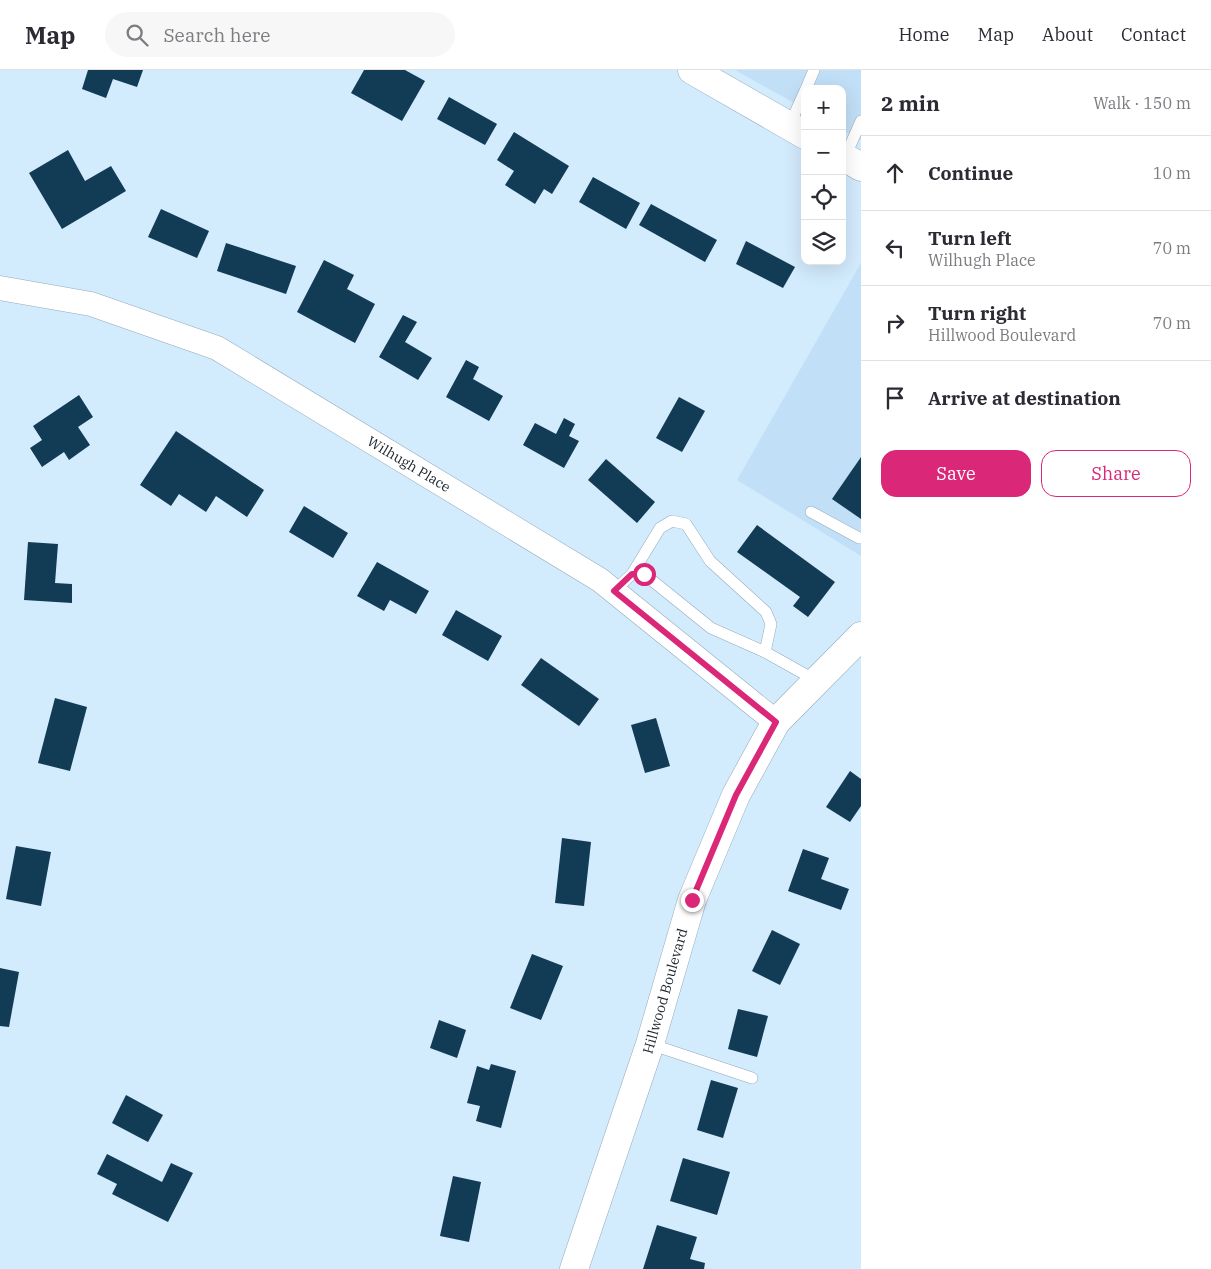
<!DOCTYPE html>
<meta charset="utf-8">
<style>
body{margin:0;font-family:"IBM Plex Serif",serif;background:#f7f7f7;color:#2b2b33}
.controls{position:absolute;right:15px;top:15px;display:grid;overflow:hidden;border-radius:10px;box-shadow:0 5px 20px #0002}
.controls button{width:45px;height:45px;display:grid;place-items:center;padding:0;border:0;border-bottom:1px solid #e1e1e2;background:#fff;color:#2b2b33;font:25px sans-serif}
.stop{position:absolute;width:15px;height:15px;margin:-11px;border:4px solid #db2777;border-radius:50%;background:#fff}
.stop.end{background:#db2777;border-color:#fff;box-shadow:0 1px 5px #0008}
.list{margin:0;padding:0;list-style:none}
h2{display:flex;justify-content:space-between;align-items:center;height:65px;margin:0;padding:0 20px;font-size:21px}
h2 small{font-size:16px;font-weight:400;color:#7c7c81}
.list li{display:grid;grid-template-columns:32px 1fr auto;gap:15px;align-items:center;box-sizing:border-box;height:75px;padding:0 20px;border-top:1px solid #e1e1e2}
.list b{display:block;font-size:19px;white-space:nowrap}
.list p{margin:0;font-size:16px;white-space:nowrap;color:#7c7c81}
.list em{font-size:16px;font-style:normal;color:#7c7c81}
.actions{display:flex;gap:10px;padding:15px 20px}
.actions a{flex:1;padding:11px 0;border:1px solid #db2777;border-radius:15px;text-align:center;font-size:18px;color:#db2777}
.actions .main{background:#db2777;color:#fff}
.icon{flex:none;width:28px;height:28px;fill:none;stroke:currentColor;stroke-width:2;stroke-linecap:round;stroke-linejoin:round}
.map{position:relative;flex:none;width:861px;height:1199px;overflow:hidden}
header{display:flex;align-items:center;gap:30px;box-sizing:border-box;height:70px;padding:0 25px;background:#fff;border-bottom:1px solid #e1e1e2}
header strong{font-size:24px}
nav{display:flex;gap:28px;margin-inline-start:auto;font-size:18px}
.search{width:350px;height:45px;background:#f7f7f7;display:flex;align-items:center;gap:12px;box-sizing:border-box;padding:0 18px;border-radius:28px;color:#7c7c81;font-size:19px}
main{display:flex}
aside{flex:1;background:#fff}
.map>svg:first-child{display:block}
</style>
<header>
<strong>Map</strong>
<div class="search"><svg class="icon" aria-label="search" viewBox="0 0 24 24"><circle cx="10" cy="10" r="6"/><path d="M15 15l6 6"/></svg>Search here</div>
<nav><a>Home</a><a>Map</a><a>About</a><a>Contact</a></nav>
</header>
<main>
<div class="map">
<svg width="861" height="1199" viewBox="0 0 861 1199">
<rect width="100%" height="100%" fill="#d2ebfd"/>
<g fill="#c1dff6">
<path d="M735 0H861V70L842 60V19H805V39Z"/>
<path d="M861 193V486L737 410Z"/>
</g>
<g fill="#123b55">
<path d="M88 0H143L137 17 113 9 106 28 82 19Z"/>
<path d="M364 0H405L425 11 402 51 351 23Z"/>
<path d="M449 27 497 54 485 75 437 49Z"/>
<path d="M514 62 569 96 552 124 544 119 535 134 505 115 514 101 497 90Z"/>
<path d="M68 80 85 111 111 96 126 121 62 159 29 103Z"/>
<path d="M593 107 640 133 626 159 579 132Z"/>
<path d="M651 134 717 170 705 192 639 155Z"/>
<path d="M161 139 209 161 197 188 148 167Z"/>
<path d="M746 171 795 197 783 218 736 194Z"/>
<path d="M226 173 296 196 286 224 217 201Z"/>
<path d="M324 190 354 205 347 219 375 234 355 273 297 242Z"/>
<path d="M403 245 417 252 405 272 432 288 418 310 379 287Z"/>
<path d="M466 290 479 297 473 309 503 326 489 351 446 327Z"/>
<path d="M79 325 93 347 78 357 90 375 69 390 64 382 42 397 30 378 42 370 33 356Z"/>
<path d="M679 327 705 341 682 382 656 368Z"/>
<path d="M564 348 575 354 569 366 579 371 564 398 523 375 535 353 556 364Z"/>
<path d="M176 361 264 420 247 447 216 426 206 442 179 424 171 436 140 415Z"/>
<path d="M861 387V449L832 429Z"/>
<path d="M606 389 655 432 637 453 588 410Z"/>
<path d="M304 436 348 463 333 488 289 462Z"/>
<path d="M757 455 835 512 808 547 793 536 800 527 737 482Z"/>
<path d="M28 472 58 474 55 513 72 514V533L24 530Z"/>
<path d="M377 492 429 521 416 544 390 530 384 541 357 526Z"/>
<path d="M456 540 502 566 488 591 442 565Z"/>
<path d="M541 588 599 629 579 656 521 615Z"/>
<path d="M55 628 87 637 70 701 38 693Z"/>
<path d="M656 648 670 696 645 703 631 655Z"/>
<path d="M850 701 861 709V736L850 752 826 737Z"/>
<path d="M562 768 591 772 584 836 555 833Z"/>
<path d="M16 776 51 782 41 836 6 829Z"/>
<path d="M803 779 829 788 821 809 849 819 841 840 788 821Z"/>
<path d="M772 860 800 874 780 915 752 901Z"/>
<path d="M532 884 563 896 541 950 510 938Z"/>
<path d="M0 898 19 902 9 957 0 956Z"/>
<path d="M738 939 768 946 757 987 728 979Z"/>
<path d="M439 950 466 960 457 988 430 978Z"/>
<path d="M491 994 516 1001 501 1058 476 1051 480 1036 467 1033 477 996 489 1000Z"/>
<path d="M711 1010 738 1018 723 1068 697 1060Z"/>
<path d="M126 1025 163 1045 148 1072 112 1053Z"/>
<path d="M107 1084 162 1112 171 1093 193 1103 168 1152 112 1124 117 1114 97 1104Z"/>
<path d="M683 1088 730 1102 717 1145 670 1131Z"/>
<path d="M453 1106 481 1112 469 1172 440 1166Z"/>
<path d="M657 1155 697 1167 690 1189 705 1193 704 1199H643Z"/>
</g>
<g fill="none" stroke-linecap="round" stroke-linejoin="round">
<defs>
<g id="service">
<path d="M806 19 814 0"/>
<path d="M789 56 805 21"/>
<path d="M845 87 861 51"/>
<path d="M811 442 859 468H861"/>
<path d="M632 504 660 458 672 451 686 454 710 491 766 542 771 554 765 582"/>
<path d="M614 521 632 504H644L711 558 765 582 817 611"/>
<path d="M650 974 752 1008"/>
</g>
<path id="minor" d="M0 218 91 234 217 278 600 510 776 652"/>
<path id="tertiary" d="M574 1199 650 974 692 830 736 725 776 652 861 566"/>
<g id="primary">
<path d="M692 0 805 65"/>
<path d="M842 86 861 97"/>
</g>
</defs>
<use href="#service" stroke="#93aabb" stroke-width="12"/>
<use href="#minor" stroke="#93aabb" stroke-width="25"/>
<use href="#tertiary" stroke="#93aabb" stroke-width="29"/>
<use href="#primary" stroke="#93aabb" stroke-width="29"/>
<use href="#service" stroke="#fff" stroke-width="11"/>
<use href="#minor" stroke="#fff" stroke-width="24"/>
<use href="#tertiary" stroke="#fff" stroke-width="28"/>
<use href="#primary" stroke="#fff" stroke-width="28"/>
</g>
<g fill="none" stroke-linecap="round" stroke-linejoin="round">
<path stroke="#db2777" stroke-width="6" d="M644 504H632L614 521 776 652 736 725 692 830"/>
</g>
<g text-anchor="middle" stroke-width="5" stroke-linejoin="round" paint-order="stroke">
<g font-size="14" fill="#1d252c" stroke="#fff">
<text transform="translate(409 394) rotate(31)" y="5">Wilhugh Place</text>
<text transform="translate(665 921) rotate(-74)" y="5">Hillwood Boulevard</text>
</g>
</g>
</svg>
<div class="controls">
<button>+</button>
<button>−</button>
<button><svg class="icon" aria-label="locate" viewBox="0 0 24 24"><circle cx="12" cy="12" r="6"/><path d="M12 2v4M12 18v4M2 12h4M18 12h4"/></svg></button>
<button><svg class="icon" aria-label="layers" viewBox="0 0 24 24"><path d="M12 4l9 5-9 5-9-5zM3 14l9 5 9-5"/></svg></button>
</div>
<div class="stop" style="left:644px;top:504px"></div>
<div class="stop end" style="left:692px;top:830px"></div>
</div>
<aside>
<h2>2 min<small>Walk · 150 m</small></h2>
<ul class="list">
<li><svg class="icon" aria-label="ahead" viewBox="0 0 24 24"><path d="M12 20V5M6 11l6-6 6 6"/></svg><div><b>Continue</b></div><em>10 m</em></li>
<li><svg class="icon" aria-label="left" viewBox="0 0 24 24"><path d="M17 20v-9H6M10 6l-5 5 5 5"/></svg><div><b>Turn left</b><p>Wilhugh Place</p></div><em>70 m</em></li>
<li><svg class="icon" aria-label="right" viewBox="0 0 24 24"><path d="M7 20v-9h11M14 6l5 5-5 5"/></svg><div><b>Turn right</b><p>Hillwood Boulevard</p></div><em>70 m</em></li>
<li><svg class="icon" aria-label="arrive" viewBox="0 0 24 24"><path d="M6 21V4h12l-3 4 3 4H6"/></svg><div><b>Arrive at destination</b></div></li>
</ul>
<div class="actions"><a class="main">Save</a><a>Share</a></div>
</aside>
</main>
